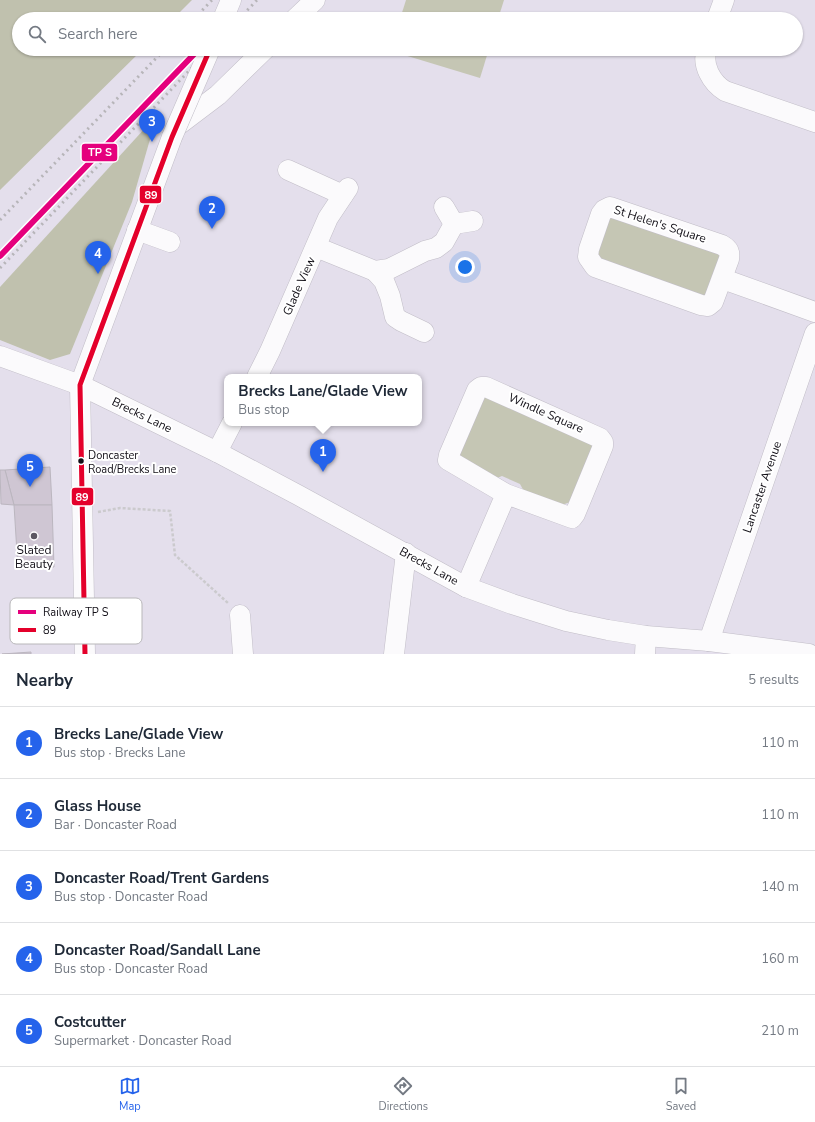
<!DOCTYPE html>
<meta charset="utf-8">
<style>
body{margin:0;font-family:"Nunito Sans",sans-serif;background:#f6f6f7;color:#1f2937}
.you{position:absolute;left:465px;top:267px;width:14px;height:14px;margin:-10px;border:3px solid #fff;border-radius:50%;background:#1a73e8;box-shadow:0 0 0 6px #1a73e833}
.badge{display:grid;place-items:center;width:26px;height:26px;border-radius:50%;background:#2563eb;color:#fff;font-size:13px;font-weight:700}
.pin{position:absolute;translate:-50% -33px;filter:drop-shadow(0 1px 2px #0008)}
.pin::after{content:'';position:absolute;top:21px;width:14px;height:12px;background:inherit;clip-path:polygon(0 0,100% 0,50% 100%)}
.popup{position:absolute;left:224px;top:374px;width:198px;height:52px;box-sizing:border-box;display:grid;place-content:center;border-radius:8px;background:#fff;filter:drop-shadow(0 1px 3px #0005);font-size:13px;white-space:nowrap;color:#747a83}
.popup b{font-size:15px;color:#1f2937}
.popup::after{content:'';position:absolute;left:50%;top:100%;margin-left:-8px;border:8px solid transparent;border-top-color:#fff}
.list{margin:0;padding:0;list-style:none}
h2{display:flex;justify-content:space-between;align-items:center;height:52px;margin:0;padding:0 16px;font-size:17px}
h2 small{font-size:13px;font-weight:400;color:#747a83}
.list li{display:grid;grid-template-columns:26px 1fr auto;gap:12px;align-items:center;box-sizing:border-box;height:72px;padding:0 16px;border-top:1px solid #e0e1e3}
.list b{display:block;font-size:15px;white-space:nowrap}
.list p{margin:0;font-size:13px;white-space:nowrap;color:#747a83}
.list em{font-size:13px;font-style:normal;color:#747a83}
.icon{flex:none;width:22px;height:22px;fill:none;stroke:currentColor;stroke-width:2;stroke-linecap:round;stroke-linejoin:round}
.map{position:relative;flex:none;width:815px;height:654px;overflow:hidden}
.search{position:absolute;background:#fff;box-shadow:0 1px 3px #0004;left:12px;right:12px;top:12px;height:44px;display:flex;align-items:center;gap:10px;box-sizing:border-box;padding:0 14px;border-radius:22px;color:#747a83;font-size:15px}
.sheet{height:412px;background:#fff}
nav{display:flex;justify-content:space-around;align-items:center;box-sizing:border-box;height:56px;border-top:1px solid #e0e1e3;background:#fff;font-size:11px;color:#747a83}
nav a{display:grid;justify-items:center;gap:2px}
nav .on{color:#2563eb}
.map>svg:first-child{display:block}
</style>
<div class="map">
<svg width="815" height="654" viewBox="0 0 815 654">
<rect width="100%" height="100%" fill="#e4dfec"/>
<g fill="#c5c6b4">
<path d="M406 0H504L498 19H400Z"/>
<path d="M391 49H489L480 78 391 51Z"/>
<path d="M610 215 720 254 721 259 705 295 700 296 595 258Z"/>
<path d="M492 396 590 439 594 449 573 501 559 506 526 495 520 484 502 476 492 480 457 460 479 398Z"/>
</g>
<g fill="#c0c1ae">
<path d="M0 0H192L173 19H19V49H143L0 190Z"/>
<path d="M157 115 132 202 70 354 50 360 0 340V287Z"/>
</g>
<g fill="#cfc6d3" stroke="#bbb6bf">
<path d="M50 467 52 505H14L5 470Z"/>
<path d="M0 470H5L14 505 1 504Z"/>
<path d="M14 505H52L54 567 18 569Z"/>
<path d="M31 652V654H2Z"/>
</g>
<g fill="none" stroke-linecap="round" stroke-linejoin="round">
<defs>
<g id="minor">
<path d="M223 19 231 0"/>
<path d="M295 19 315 0"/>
<path d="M717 19 724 0"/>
<path d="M707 49C701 65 712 83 725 91L815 122"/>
<path d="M177 126 218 95 265 49"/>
<path d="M288 170 343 195"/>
<path d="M444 207 454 224 473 221"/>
<path d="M610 207 722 245C729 249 730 252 729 259L713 302 708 306 701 305 595 267 588 257 589 249 601 214 604 210Z"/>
<path d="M137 230 170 242"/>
<path d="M316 247 375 271 389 269 425 251 436 248 444 242 454 224"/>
<path d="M375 271 384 281 390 296 395 317 401 321 424 332"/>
<path d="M723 279 815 312"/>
<path d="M0 356 80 385 217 452 298 495 466 587 512 604 566 621 608 630 646 636 709 641 809 654"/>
<path d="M257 377 270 351 328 218 348 188"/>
<path d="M217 452 232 423"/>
<path d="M466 587 506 494 448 460 449 455 477 390 481 387H486L600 438 603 442V446L575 514 572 518 506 494"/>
<path d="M240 615 243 654"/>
<path d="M709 641 815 333"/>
<path d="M85 654 80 385 172 137"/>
<path d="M394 654 406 553"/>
<path d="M645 654 646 636"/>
</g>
</defs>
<use href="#minor" stroke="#c1bdc7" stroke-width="21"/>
<path stroke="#cbcacd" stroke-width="2.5" stroke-dasharray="3 2" stroke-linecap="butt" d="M98 512 120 508 170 511 175 555 228 603"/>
<use href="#minor" stroke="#fbfafc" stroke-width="20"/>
<g stroke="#b7b5b9" stroke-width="3" stroke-dasharray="2 4" stroke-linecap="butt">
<path d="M194 19 212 0"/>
<path d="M239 19 257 0"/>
<path d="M0 220 165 49"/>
<path d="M0 268 210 49"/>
</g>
<defs>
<path id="minor-bridge" d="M172 137 210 49"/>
</defs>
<use href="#minor-bridge" stroke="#c1bdc7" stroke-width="21" stroke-linecap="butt"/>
<use href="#minor-bridge" stroke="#fbfafc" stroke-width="20"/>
<defs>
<path id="bus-1" d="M85 654 80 385 172 137 210 49"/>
</defs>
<use href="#bus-1" stroke="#fff" stroke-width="8"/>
<use href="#bus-1" stroke="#e4002b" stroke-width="5"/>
<defs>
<path id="rail-1" d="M0 256 199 49"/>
</defs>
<use href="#rail-1" stroke="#fff" stroke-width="9"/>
<use href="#rail-1" stroke="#e5007d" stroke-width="6"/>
</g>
<circle fill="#120f17" stroke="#fff" stroke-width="1.5" cx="81" cy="461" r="3.5"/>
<circle fill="#5c5862" stroke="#fff" stroke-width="1.5" cx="34" cy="536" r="4"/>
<g text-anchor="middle" stroke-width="4" stroke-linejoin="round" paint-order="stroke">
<g font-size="11" fill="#120f17" stroke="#fff" text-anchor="start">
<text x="88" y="459">Doncaster<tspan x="88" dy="14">Road/Brecks Lane</tspan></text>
</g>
<g font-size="12" fill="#120f17" stroke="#fff">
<text transform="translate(660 224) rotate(18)" y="4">St Helen's Square</text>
<text transform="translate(299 286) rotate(-66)" y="4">Glade View</text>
<text transform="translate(546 413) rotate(24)" y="4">Windle Square</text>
<text transform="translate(142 415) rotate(26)" y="4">Brecks Lane</text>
<text transform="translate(762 487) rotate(-71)" y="4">Lancaster Avenue</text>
<text transform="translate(429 566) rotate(29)" y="4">Brecks Lane</text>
</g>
<g font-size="12" fill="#120f17" stroke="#fff">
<text x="34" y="554">Slated<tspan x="34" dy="14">Beauty</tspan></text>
</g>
</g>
<rect x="10" y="598" width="132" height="46" rx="6" fill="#fff" stroke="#b8b7b9" stroke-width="1"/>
<rect x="18" y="610" width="18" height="4" fill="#e5007d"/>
<rect x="18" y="628" width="18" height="4" fill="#e4002b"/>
<g font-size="11" fill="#120f17">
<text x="43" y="616">Railway TP S</text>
<text x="43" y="634">89</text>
</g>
<g stroke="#fff" stroke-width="1.5">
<rect x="81" y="143" width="37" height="19" rx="4" fill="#e5007d"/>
<rect x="139" y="185" width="23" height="19" rx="4" fill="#e4002b"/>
<rect x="71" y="487" width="23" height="19" rx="4" fill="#e4002b"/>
</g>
<g font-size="11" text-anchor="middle" font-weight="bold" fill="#fff">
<text x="100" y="156">TP S</text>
<text x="151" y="199">89</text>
<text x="82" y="501">89</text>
</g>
</svg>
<div class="you"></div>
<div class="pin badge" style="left:323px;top:472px">1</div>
<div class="popup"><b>Brecks Lane/Glade View</b>Bus stop</div>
<div class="pin badge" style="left:212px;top:229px">2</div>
<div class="pin badge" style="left:152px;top:142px">3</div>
<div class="pin badge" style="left:98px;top:274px">4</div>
<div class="pin badge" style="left:30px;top:487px">5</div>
<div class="search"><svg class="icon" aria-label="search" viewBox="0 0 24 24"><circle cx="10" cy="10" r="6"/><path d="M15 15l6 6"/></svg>Search here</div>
</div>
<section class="sheet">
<h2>Nearby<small>5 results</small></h2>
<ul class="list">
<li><span class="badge">1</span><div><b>Brecks Lane/Glade View</b><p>Bus stop · Brecks Lane</p></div><em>110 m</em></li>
<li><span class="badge">2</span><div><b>Glass House</b><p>Bar · Doncaster Road</p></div><em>110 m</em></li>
<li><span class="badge">3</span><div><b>Doncaster Road/Trent Gardens</b><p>Bus stop · Doncaster Road</p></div><em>140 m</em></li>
<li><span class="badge">4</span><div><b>Doncaster Road/Sandall Lane</b><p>Bus stop · Doncaster Road</p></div><em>160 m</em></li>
<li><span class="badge">5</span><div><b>Costcutter</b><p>Supermarket · Doncaster Road</p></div><em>210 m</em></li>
</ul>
</section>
<nav>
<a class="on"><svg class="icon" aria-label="map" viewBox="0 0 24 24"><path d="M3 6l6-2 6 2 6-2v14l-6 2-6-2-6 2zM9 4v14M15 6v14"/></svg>Map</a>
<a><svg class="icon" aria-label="directions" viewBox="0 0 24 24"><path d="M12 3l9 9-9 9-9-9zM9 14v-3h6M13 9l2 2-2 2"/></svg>Directions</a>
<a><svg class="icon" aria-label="saved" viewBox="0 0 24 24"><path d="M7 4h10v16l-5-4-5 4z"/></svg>Saved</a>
</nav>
